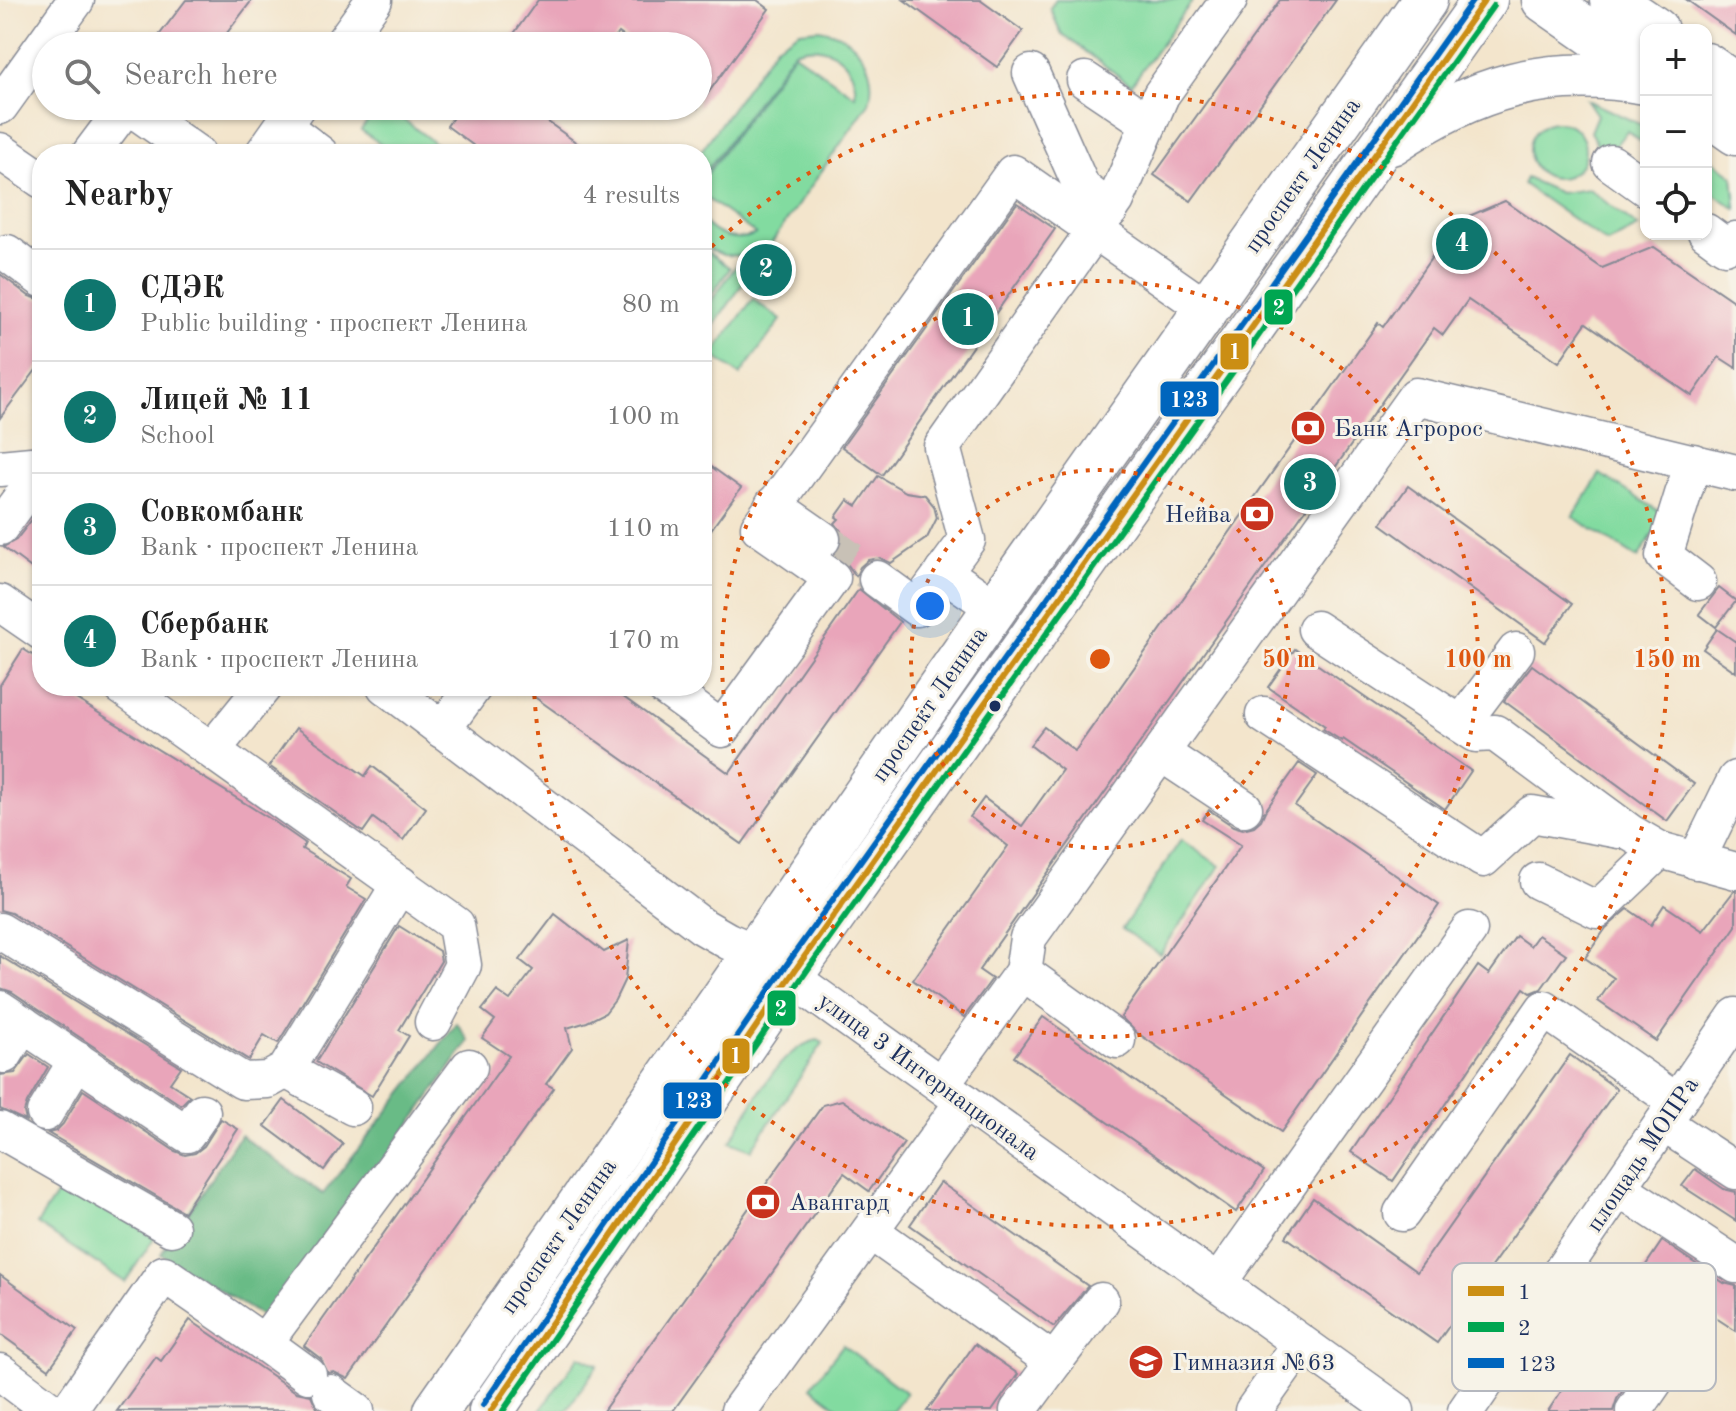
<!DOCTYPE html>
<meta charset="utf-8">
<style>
body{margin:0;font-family:"Old Standard TT",serif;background:#f6f6f6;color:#222}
.controls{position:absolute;right:24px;top:24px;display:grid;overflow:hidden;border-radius:16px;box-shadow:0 2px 6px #0004}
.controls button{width:72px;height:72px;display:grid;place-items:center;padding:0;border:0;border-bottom:2px solid #e0e0e0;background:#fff;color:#222;font:40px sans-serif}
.you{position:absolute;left:930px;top:606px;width:28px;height:28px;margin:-20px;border:6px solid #fff;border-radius:50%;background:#1a73e8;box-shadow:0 0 0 12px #1a73e833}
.badge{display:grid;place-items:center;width:52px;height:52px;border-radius:50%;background:#0f766e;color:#fff;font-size:26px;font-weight:700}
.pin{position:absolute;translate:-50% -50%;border:4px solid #fff;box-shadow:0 2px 8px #0006}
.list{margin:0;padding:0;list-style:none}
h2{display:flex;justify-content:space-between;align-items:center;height:104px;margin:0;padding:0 32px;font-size:34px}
h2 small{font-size:26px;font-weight:400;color:#767676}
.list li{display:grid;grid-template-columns:52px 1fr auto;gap:24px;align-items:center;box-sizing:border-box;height:112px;padding:0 32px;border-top:2px solid #e0e0e0}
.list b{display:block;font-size:30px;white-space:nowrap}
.list p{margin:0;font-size:26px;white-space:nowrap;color:#767676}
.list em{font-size:26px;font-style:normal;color:#767676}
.icon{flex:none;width:44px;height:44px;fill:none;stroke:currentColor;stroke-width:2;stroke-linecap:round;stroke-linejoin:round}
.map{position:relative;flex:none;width:1736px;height:1411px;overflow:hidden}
.search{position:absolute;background:#fff;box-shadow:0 2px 6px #0004;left:32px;top:32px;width:680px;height:88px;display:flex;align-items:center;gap:20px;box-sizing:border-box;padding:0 28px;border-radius:44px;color:#767676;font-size:30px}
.panel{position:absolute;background:#fff;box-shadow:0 2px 6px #0004;left:32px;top:144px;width:680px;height:552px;border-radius:32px}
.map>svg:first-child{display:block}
</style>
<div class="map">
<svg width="1736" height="1411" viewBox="0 0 1736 1411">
<rect width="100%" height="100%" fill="#f7f3e8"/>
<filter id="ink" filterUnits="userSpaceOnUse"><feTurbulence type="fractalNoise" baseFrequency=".0125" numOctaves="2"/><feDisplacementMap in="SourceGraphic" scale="16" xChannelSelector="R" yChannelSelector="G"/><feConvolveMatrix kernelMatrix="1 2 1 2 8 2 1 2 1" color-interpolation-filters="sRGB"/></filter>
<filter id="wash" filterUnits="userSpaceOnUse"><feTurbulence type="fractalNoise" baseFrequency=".006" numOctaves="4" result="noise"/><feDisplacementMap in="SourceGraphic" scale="32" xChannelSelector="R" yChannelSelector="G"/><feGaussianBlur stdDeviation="1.8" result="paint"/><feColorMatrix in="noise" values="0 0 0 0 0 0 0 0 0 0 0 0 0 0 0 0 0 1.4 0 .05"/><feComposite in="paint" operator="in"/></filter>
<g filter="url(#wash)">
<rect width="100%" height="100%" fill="#f3e5cc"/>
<g fill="#82dba0" stroke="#4e857f" stroke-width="2">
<path d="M1056 0H1193L1131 85 1061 33 1050 8Z"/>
<path d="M819 29C856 35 879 66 869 103L710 331 702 325V314L743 256 723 255 702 246V220C716 237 736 243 756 234L702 195V181L794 53 855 96C859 62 825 38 794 51L702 177V154H699L776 46 800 31Z"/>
<path d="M1587 100 1646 127V145L1627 131 1608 155 1600 149 1590 132 1597 115Z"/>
<path d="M378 106H386L449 154H395L361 130Z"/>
<circle cx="1557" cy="150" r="28"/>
<path d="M1706 155 1733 176 1736 209 1706 188Z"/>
<path d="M1526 178 1560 193 1589 189 1638 227 1607 243 1523 184Z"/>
<path d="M702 248 730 268 702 308Z"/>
<path d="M753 299 781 320 740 375 712 355Z"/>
<path d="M1600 474 1665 515 1638 558 1573 517Z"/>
<path d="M1181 840 1220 866 1160 954 1122 929Z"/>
<path d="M818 1040 823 1043 751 1150 730 1142C750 1110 778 1047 818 1040Z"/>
<path d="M67 1179 154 1238 125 1282 37 1224Z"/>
<path d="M843 1345 906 1393 892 1411H843L811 1387Z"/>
<path d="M579 1356 598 1365 566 1411H540Z"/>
</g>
<path fill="#69bb86" stroke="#427572" stroke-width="2" d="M457 1023 469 1041 271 1322 161 1254 240 1135 323 1194Z"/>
<g id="blocks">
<g fill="#e9a5ba">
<path d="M186 0H252L217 46H151Z"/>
<path d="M538 0H757L769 9 698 107V46H637L619 33 609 46H505Z"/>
<path d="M904 0H980L1023 31 997 67Z"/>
<path d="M1280 0H1336L1191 201 1154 175Z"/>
<path d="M1687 0H1736V35Z"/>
<path d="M461 106H526L592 154H485L447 126Z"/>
<path d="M1505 201 1602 268 1654 247 1736 303V368L1719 357 1692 396 1586 323 1559 362 1468 300 1443 335 1434 328 979 970 992 979 964 1017 913 980 1008 846 970 817 984 798 1022 826 1062 770 1030 745 1044 727 1075 751 1378 323 1383 327 1457 221Z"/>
<path d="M1017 203 1055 229 882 475 842 447Z"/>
<path d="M0 274 29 296 42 300V362L0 418Z"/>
<path d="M702 460 741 488 702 542Z"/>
<path d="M878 476 906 492 925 495 934 506 937 518 927 538 891 563 880 558 868 560 860 567 856 576 845 561 835 555 843 540 841 531 835 523 839 519 836 517 848 500 857 506Z"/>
<path d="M1408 486 1572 604 1545 642 1381 524Z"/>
<path d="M34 517 42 523V576L3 547 16 540Z"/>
<path d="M1719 588 1736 601 1716 627 1699 614Z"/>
<path d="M859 589 900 622 742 844 519 686H608L729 773Z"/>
<path d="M1717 629 1736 642V672L1703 649Z"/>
<path d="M23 649 42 661V686H55L272 820 305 843 302 849 351 879 346 887 366 899 278 1043 264 1035 249 1060 11 913 0 910V685Z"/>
<path d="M1295 649 1471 771 1445 809 1343 739 1342 741 1323 729 1325 726 1268 687Z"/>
<path d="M1532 665 1694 784 1667 821 1504 701Z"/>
<path d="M296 728 365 776 372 766 426 808 403 840 373 818 363 832 269 766Z"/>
<path d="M1299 763 1317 775 1295 806 1439 905 1281 1132 1136 1032 1121 1017 1241 845 1202 820 1209 810 1233 826 1243 829 1254 826 1261 820 1265 811Z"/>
<path d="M1734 891H1736V926L1656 1041 1598 1001 1614 978 1585 958 1606 928 1628 909 1651 925 1664 905 1703 931Z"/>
<path d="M555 914 604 952 629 940 625 979 615 1000 605 1013 587 1022 567 1028 572 1048 546 1084 554 1088 348 1379 334 1372 328 1373 321 1359 304 1346 509 1056 482 1038 495 1020 482 1010 497 991 510 1000 533 970 520 960Z"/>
<path d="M399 926 439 951 441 961 399 1030 409 1036 372 1096 316 1062Z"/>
<path d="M1538 935 1566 954 1541 989 1531 993 1524 988 1393 1181 1351 1152 1478 966 1489 974 1516 936 1530 946Z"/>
<path d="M0 956 181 1067 170 1083 190 1096 181 1105 12 992 0 988Z"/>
<path d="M1043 1017 1264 1171 1236 1212 1014 1057Z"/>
<path d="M29 1054 48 1067 27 1103 24 1112 26 1121 0 1109V1075L15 1073Z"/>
<path d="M1570 1055 1617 1089 1437 1343 1286 1237 1313 1198 1417 1272Z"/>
<path d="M83 1090 175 1151 185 1155 195 1153 204 1146 221 1119 238 1129 184 1212 48 1133 56 1131 63 1124Z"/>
<path d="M284 1100 343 1144 324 1170 265 1126Z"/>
<path d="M842 1100 904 1143 869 1191 844 1173 673 1411H603L823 1105Z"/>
<path d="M1695 1169 1724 1189 1736 1192V1221L1682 1186Z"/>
<path d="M940 1182 1088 1286 1054 1327 910 1225Z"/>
<path d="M1662 1241 1724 1283 1736 1286V1331L1713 1316 1705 1306 1694 1303 1686 1305 1677 1312 1617 1399 1613 1411H1548Z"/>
<path d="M0 1275 77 1330 49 1369 0 1334Z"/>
<path d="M190 1320 296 1392 311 1395 318 1410 117 1411 156 1357 161 1361Z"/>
<path d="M975 1344 1018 1374 992 1411H927Z"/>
</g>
</g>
</g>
<g filter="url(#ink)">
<use href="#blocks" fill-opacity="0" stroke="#878a95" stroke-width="2"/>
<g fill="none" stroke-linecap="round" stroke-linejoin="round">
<path stroke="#c8c1b6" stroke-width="36" stroke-dasharray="36 18" stroke-linecap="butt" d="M822 539 877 579"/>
<defs>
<g id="minor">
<path d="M341 46 374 0"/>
<path d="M1031 73 1082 188 1110 210"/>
<path d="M1085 80 1149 123"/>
<path d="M0 106 76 0"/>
<path d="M129 106 197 154"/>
<path d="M283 126 320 154"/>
<path d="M0 151 42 180"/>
<path d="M90 154 126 106"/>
<path d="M263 154 297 106"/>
<path d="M1611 163 1646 188"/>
<path d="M1706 232 1725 246 1736 240"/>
<path d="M7 253 42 279"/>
<path d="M1693 462 1664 556 1698 582"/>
<path d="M0 468 42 464"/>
<path d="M773 505 822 539"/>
<path d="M0 527 42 470"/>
<path d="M943 572 995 608"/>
<path d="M877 579 917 608 967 540 942 447 1116 200 1161 95 1229 0"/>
<path d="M0 603 42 632"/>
<path d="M1316 629 1476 734 1495 733 1629 832 1660 850 1736 871"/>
<path d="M121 686 456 925 463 965 433 1022"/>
<path d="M385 686 702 926 728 941 757 953 1396 1411"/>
<path d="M663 686 722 729 832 578 759 527 1013 173 1207 309"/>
<path d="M1264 715 1483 859 1532 814 1619 830"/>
<path d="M1461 724 1516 651"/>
<path d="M442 730 474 686"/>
<path d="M213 749 264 686"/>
<path d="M1161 753 1244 808"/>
<path d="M1696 861 1736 779"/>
<path d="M1538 881 1597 910 1660 850"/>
<path d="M0 931 243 1081 268 1080 286 1070 400 884"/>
<path d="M1023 972 1117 1040"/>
<path d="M0 1009 187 1134 202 1112"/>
<path d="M4 1055 23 1024"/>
<path d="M286 1070 353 1107"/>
<path d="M941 1084 1023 972 1028 938 1416 396 1736 473"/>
<path d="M45 1113 77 1060"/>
<path d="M1663 1123 1736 1171"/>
<path d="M0 1130 171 1228"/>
<path d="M1619 1188 1736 1265"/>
<path d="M1402 1213 1544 1009 1677 1102"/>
<path d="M870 1231 1054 1362 1018 1411"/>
<path d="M1218 1283 1469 930"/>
<path d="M264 1343 308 1375"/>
<path d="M1054 1362 1101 1301"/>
<path d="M0 1372 52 1411"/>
<path d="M331 1393 356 1411"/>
<path d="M68 1411 164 1274 264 1343 469 1067"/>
<path d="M739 1411 964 1101"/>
<path d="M1253 1411 1300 1345"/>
<path d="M1466 1411 1736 1016"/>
<path d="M1634 1411 1694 1324"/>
</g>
<g id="major">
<path d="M1544 0 1646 71"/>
<path d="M1612 0 1656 30"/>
<path d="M1706 65 1736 86"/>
<path d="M1706 112 1736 133"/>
<path d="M1391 143C1474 87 1546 65 1646 82"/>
<path d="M436 1411 995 608 1425 0"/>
<path d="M491 1411 800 963 1485 0"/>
</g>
</defs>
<use href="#minor" stroke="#878a95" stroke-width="39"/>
<use href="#major" stroke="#878a95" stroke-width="47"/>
<use href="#minor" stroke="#fff" stroke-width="36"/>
<use href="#major" stroke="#fff" stroke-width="44"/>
<defs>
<path id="bus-1" d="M491 1411 800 963 1485 0"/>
<path id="bus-2" d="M503 1411 808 969 1493 6"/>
<path id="bus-3" d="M483 1405 792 957 1473 0"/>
</defs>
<use href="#bus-1" stroke="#f7f3e8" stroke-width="12"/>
<use href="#bus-2" stroke="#f7f3e8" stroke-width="12"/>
<use href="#bus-3" stroke="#f7f3e8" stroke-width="12"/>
<use href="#bus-1" stroke="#cb8e13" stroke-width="6"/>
<use href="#bus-2" stroke="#00a651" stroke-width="6"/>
<use href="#bus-3" stroke="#0065bd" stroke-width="6"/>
</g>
</g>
<g fill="none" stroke="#de5710" stroke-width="4" stroke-dasharray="4 8">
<circle cx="1100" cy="659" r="189"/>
<circle cx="1100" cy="659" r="378"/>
<path d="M703 255A567 567 0 1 1 534 689"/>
</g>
<defs>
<symbol id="bank-disc" viewBox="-11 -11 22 22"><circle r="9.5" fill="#c8321e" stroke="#f7f3e8"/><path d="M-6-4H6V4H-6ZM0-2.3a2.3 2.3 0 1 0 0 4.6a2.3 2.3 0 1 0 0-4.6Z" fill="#fff"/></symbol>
<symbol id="school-disc" viewBox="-11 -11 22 22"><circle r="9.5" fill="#c8321e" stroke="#f7f3e8"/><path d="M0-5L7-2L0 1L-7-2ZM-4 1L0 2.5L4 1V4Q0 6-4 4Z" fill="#fff"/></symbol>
</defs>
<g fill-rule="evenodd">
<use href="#bank-disc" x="1288" y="408" width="40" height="40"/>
<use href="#bank-disc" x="1237" y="494" width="40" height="40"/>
<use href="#bank-disc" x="743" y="1182" width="40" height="40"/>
<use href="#school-disc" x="1126" y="1342" width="40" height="40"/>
</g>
<circle fill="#1b2f5e" stroke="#f7f3e8" stroke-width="3" cx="995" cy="706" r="7"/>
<g text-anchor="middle" stroke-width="6" stroke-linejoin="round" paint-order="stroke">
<g font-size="24" fill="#1b2f5e" stroke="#f7f3e8">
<text transform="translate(1302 175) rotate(-55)" y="8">проспект Ленина</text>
<text transform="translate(929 704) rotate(-55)" y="8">проспект Ленина</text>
<text transform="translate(929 1076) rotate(36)" y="8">улица 3 Интернационала</text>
<text transform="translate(1642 1154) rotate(-56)" y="8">площадь МОПРа</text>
<text transform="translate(558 1236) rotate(-55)" y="8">проспект Ленина</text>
</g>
<g font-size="24" fill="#1b2f5e" stroke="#f7f3e8" text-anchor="start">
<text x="1334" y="436">Банк Агророс</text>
<text x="1231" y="522" text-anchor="end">Нейва</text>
<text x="789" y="1210">Авангард</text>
<text x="1172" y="1370">Гимназия №63</text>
</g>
</g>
<rect x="1452" y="1263" width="264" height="128" rx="12" fill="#f7f3e8" stroke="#b5b8bf" stroke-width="2"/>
<rect x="1468" y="1286" width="36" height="10" fill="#cb8e13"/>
<rect x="1468" y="1322" width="36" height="10" fill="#00a651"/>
<rect x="1468" y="1358" width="36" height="10" fill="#0065bd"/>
<g font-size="22" fill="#1b2f5e">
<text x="1518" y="1299">1</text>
<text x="1518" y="1335">2</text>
<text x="1518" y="1371">123</text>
</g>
<circle cx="1100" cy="659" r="12" fill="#de5710" stroke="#f7f3e8" stroke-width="4"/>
<g font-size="24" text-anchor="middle" font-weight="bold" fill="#de5710" stroke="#f7f3e8" stroke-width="6" stroke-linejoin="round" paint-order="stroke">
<text x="1289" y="667">50 m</text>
<text x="1478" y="667">100 m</text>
<text x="1667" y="667">150 m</text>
</g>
<g stroke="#f7f3e8" stroke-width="3">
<rect x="1263" y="288" width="31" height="38" rx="8" fill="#00a651"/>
<rect x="1219" y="332" width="31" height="39" rx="8" fill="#cb8e13"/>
<rect x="1159" y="380" width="61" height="38" rx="8" fill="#0065bd"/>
<rect x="766" y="989" width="31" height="38" rx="8" fill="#00a651"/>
<rect x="721" y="1037" width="30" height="38" rx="8" fill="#cb8e13"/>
<rect x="662" y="1081" width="61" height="39" rx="8" fill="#0065bd"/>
</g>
<g font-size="22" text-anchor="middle" font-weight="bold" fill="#fff">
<text x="1279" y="315">2</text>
<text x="1235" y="359">1</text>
<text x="1189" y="407">123</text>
<text x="781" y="1016">2</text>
<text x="736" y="1063">1</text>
<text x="693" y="1108">123</text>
</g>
</svg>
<div class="controls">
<button>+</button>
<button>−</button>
<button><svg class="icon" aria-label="locate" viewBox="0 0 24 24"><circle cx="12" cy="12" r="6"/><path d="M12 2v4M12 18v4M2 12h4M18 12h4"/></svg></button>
</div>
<div class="you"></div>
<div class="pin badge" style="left:968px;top:319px">1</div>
<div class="pin badge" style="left:766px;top:270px">2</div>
<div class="pin badge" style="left:1310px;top:484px">3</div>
<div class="pin badge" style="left:1462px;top:244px">4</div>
<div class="search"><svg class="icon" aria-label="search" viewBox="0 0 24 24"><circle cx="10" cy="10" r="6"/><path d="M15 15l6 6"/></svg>Search here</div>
<section class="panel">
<h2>Nearby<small>4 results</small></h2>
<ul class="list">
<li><span class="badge">1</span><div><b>СДЭК</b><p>Public building · проспект Ленина</p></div><em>80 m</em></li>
<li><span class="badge">2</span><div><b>Лицей № 11</b><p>School</p></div><em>100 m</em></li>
<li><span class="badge">3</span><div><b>Совкомбанк</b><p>Bank · проспект Ленина</p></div><em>110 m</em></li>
<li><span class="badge">4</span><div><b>Сбербанк</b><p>Bank · проспект Ленина</p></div><em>170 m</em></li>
</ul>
</section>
</div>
